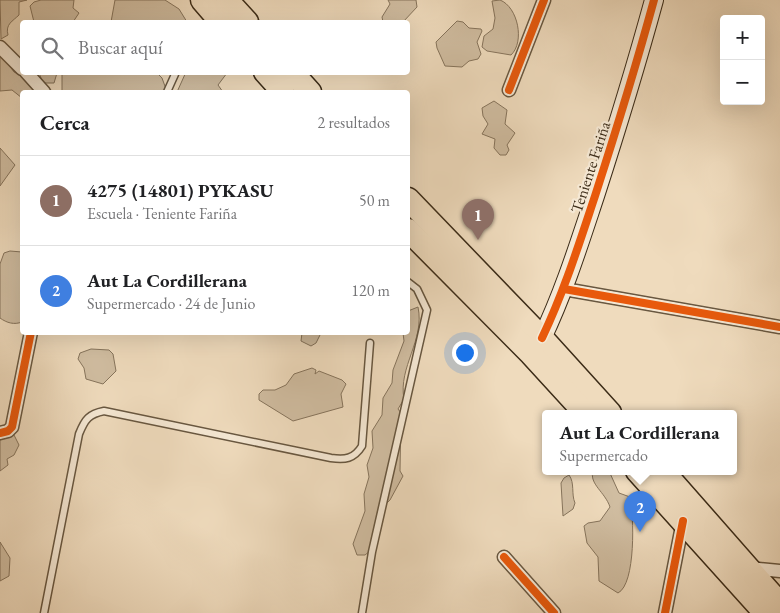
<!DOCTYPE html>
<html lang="es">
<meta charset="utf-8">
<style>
body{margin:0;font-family:"EB Garamond",serif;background:#f6f6f6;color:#202124}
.controls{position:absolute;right:15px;top:15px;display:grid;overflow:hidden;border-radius:5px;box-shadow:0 5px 20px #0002}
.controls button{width:45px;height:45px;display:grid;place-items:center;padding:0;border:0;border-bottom:1px solid #e0e0e0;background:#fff;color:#202124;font:25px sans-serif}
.you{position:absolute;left:464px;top:352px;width:18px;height:18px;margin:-12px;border:4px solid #fff;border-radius:50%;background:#1a73e8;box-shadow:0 0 0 8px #1a73e833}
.badge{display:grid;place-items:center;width:32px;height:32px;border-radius:50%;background:#8f2418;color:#fff;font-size:16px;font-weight:700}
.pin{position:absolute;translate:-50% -41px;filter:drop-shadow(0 1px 2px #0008)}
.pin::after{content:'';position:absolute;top:26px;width:18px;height:15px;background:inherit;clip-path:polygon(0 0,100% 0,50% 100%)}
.popup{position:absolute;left:542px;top:410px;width:195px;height:65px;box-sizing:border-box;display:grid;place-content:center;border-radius:5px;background:#fff;filter:drop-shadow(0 1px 4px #0005);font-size:16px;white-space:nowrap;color:#757577}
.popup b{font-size:19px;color:#202124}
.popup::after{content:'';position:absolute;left:50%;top:100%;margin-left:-10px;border:10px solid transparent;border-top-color:#fff}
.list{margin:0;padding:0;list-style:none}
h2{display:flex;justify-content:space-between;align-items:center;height:65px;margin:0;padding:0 20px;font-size:21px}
h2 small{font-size:16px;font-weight:400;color:#757577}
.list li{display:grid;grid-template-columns:32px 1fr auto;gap:15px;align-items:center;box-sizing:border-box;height:90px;padding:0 20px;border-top:1px solid #e0e0e0}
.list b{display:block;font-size:19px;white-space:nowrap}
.list p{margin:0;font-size:16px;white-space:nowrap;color:#757577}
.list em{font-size:16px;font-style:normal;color:#757577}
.icon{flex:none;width:28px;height:28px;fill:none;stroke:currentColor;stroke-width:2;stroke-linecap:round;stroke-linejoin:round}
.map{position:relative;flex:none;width:780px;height:613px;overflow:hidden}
.search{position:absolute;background:#fff;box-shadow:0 5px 20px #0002;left:20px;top:20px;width:390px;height:55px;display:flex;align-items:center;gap:12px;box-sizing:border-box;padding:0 18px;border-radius:5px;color:#757577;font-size:19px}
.panel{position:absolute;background:#fff;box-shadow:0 5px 20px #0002;left:20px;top:90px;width:390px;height:245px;border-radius:5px}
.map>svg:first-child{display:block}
</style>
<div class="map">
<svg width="780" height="613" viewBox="0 0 780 613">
<rect width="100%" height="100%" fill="#efdbbd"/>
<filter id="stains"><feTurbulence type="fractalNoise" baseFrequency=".004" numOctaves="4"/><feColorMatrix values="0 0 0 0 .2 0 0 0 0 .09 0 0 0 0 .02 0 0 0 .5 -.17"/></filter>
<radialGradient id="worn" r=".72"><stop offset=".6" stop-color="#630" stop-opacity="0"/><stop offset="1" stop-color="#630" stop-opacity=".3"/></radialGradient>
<g fill="#d0bda1" stroke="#86745c">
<path d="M0 0H27L19 2V15C13 21 5 24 8 35L1 39Z"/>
<path d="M41 0H74L73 8 79 13 73 22H34L30 6 34 2Z"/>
<path d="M115 0H165L179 9 187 22H111Z"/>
<path d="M388 0H416L417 7 403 22H383L382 17 390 4Z"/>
<path d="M500 0C518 7 525 42 511 55L487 51 482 47 484 36 493 29 495 18 492 1Z"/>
<path d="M457 21 463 22 469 28 481 29 482 31 477 42 481 54 478 59 469 61 462 67 445 66 437 48 436 42Z"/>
<path d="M0 52 14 72 24 77 35 92H22V98L12 90 0 91Z"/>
<path d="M156 72 162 78 166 89 177 92H62V73Z"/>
<path d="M186 72 227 73 218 85 223 92H177Z"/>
<path d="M39 73H57L54 83H43Z"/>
<path d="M494 101 507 110 505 124 515 133 507 145 509 150 506 155H500L494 148 495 139 482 134 488 124 483 116 482 108Z"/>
<path d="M0 148 15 165 0 186Z"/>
<path d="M10 251 22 252V322C14 325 7 323 0 318V264L4 253Z"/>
<path d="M418 307C425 340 398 367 404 399L398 409 401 413 400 471 403 476 390 500 382 508 370 551 365 555H357L353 544 365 511 364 494 369 477 367 465 373 448 372 431 382 415 383 398 392 383 393 370 404 341 403 333 408 332V311Z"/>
<path d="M302 333V332L321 333 316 343 311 346 301 341Z"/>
<path d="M91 349 109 350 113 354 116 371 103 384 86 379 84 368 78 359 80 353Z"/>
<path d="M312 368 316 370 315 374 319 371 342 380 346 384 341 394 343 407 293 421 259 400V394L263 390H275L286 385 294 374Z"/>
<path d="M11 435H14L19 445 14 455 7 459 8 465 0 471V440Z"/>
<path d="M593 471H609L619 493 630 497C634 515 636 584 618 593L599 581 598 557 587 543 584 526 588 523 600 521 610 507C605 492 589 484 593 471Z"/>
<path d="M569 475C575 483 571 494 575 503L573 509 563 516 561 483 564 478Z"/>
<path d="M0 542 10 558 9 576 0 581Z"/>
</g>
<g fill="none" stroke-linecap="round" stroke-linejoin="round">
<defs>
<g id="lane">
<path d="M167 92 176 72"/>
<path d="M44 613 79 434C85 419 89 414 104 411L331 458C345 460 354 459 362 446L370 343"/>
<path d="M362 613 372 552 427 310 417 289 408 282"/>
</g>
<g id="street">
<path d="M0 47 22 69"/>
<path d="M26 72 44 92"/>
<path d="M509 90 544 0"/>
<path d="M564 289 780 327"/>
<path d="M0 433 8 431 12 427 31 332"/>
<path d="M504 557 554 613"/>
<path d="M749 568 780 571"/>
<path d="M665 613 683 521"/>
</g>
<path id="secondary" d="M542 338C564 292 579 244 595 196 616 131 636 66 654 0"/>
<g id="highway">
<path d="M202 0 221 22"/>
<path d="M227 0 247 22"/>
<path d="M265 72 283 92"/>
<path d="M292 72 310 92"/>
<path d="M408 199 542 338 610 413"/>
<path d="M408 230 531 354 585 413"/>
<path d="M637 471 765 613"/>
<path d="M663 471 780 604"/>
</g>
</defs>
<use href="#lane" stroke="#685740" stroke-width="9"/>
<use href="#street" stroke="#685740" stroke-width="15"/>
<use href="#secondary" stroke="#3b2b17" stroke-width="20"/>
<use href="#highway" stroke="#3b2b17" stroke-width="25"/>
<use href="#lane" stroke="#f5e8d4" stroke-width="6"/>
<use href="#street" stroke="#f5e8d4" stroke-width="12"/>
<use href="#secondary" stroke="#f5e8d4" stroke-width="18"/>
<use href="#highway" stroke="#efdbbd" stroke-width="22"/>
<defs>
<g id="cycleway">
<path d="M509 90 544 0"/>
<path d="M564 289 780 327"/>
<path d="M542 338C564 292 579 244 595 196 616 131 636 66 654 0"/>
<path d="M0 433 8 431 12 427 31 332"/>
<path d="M504 557 554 613"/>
<path d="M665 613 683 521"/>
</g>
</defs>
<use href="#cycleway" stroke="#f5e8d4" stroke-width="11"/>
<use href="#cycleway" stroke="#e8590c" stroke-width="8"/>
</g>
<g text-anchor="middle" stroke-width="4.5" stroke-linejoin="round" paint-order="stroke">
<g font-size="16" fill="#3b2b17" stroke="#f5e8d4">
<text transform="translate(590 167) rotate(-72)" y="6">Teniente Fariña</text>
</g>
</g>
<rect width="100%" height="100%" filter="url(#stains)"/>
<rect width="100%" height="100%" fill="url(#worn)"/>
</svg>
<div class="controls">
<button>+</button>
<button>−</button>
</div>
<div class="you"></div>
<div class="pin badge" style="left:478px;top:240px;background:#8d6e63">1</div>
<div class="pin badge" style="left:640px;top:532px;background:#3f7fe0">2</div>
<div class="popup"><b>Aut La Cordillerana</b>Supermercado</div>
<div class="search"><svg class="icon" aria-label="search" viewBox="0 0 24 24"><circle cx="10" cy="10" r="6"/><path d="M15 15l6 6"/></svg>Buscar aquí</div>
<section class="panel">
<h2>Cerca<small>2 resultados</small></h2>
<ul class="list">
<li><span class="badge" style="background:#8d6e63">1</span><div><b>4275 (14801) PYKASU</b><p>Escuela · Teniente Fariña</p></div><em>50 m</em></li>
<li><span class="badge" style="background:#3f7fe0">2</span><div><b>Aut La Cordillerana</b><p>Supermercado · 24 de Junio</p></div><em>120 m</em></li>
</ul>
</section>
</div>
